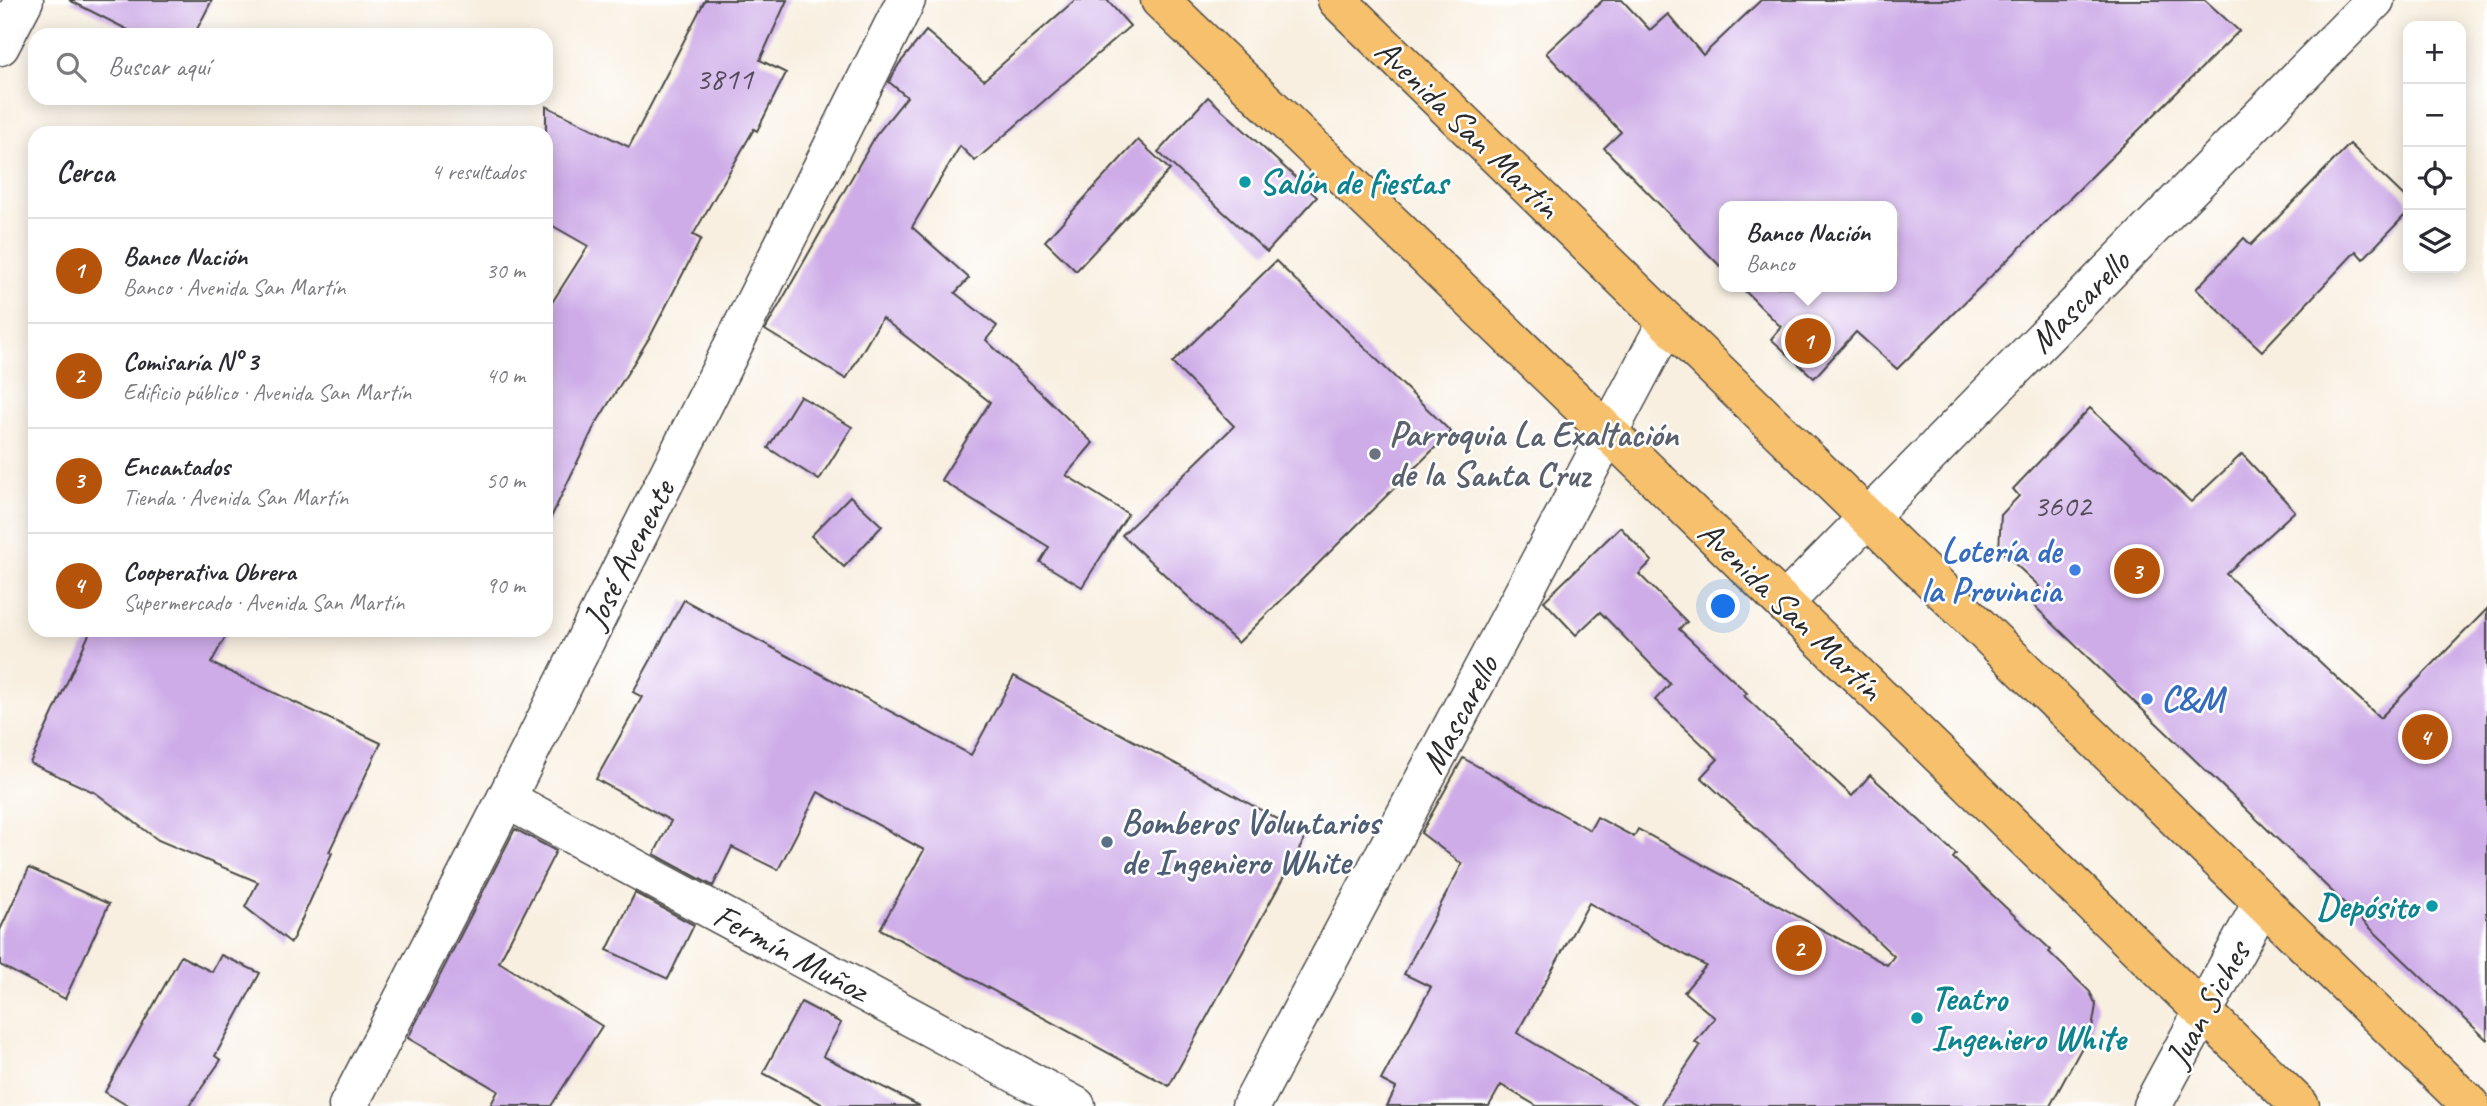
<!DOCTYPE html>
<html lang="es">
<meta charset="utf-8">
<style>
body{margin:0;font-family:Caveat,sans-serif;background:#f2f2f3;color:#2b2b33}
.controls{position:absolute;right:21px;top:21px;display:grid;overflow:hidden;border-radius:14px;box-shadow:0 4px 18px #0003}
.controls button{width:63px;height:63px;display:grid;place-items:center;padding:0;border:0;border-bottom:2px solid #e1e1e2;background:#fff;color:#2b2b33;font:35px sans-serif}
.you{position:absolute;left:1724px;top:607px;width:24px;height:24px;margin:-18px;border:5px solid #fff;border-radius:50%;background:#1a73e8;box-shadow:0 0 0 10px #1a73e833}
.badge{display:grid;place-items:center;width:46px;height:46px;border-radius:50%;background:#b45309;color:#fff;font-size:23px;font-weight:700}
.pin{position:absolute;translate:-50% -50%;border:4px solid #fff;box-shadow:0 2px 7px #0006}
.popup{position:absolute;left:1719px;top:201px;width:178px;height:91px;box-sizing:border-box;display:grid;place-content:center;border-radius:14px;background:#fff;filter:drop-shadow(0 2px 5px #0005);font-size:23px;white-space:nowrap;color:#7c7c81}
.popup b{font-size:26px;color:#2b2b33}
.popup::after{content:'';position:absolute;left:50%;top:100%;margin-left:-14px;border:14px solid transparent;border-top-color:#fff}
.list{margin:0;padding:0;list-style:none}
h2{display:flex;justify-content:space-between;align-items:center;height:91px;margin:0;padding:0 28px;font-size:30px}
h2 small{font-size:23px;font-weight:400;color:#7c7c81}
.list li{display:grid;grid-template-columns:46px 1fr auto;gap:21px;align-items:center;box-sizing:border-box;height:105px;padding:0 28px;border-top:2px solid #e1e1e2}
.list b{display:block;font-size:26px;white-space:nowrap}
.list p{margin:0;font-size:23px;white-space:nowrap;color:#7c7c81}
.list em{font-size:23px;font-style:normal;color:#7c7c81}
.icon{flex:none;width:38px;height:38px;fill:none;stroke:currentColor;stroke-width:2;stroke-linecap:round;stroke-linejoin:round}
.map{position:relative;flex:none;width:2487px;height:1106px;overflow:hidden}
.search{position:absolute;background:#fff;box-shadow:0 4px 18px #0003;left:28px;top:28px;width:525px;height:77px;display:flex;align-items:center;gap:18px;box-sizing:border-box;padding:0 24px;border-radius:21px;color:#7c7c81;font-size:26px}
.panel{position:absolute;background:#fff;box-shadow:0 4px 18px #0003;left:28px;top:126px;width:525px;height:511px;border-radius:21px}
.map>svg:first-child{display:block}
</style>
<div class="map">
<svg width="2487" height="1106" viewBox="0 0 2487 1106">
<rect width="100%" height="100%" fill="#fff"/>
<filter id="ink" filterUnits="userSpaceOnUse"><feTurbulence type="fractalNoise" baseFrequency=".0143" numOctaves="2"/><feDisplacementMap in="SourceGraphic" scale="14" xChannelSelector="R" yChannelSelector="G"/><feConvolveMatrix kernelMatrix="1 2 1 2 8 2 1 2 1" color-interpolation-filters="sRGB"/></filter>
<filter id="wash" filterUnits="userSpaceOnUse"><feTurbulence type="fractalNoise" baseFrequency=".00686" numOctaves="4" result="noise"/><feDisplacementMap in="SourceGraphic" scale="28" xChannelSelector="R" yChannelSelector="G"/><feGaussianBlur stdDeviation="1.57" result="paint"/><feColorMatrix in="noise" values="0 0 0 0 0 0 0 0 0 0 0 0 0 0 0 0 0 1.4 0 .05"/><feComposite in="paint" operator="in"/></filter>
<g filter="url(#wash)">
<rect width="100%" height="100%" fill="#f8efe0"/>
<g id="blocks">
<g fill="#ceace8">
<path d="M69 0H212L194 35H138Z"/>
<path d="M705 0H787L760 60 786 73 757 131 754 129 693 235 701 239 651 335 594 427 546 528V312L588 246 546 222V106L629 147Z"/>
<path d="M1075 0H1107L1130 26 975 161 960 146 912 227 969 278 955 293 997 326 986 340 1093 443 1066 475 1128 514 1082 587 1040 562 1049 547 941 480 990 402 882 318 846 379 765 330 876 135 907 97 889 82 899 64 926 31 984 80Z"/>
<path d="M1603 0H1622L1650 30 1668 14 1703 55 1761 0H2205L2239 31 1897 369 1856 332 1814 378 1771 339 1781 327 1741 287H1892V206H1724V270L1604 148 1621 132 1546 53Z"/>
<path d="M1208 97 1317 197 1267 252 1158 152Z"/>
<path d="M1138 140 1170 170 1076 271 1045 241Z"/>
<path d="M2350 144 2408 200V212L2363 259 2356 251 2262 351 2196 289 2244 238 2251 245Z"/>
<path d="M1276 261 1451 432 1238 643 1122 535 1234 426 1172 363Z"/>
<path d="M800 396 852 427 819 480 768 448Z"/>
<path d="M2090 408 2191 502 2242 454 2295 511 2226 574 2380 718 2487 609V1040L2027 599 2039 586 1999 549 2001 515 2019 496 2013 489Z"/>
<path d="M850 496 882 526 844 567 811 536Z"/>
<path d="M1620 527 1652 561 1639 574 1687 622 1679 629 1747 693 1744 696 1852 796 1870 775 1956 854 1953 858 2051 950 2049 952 2090 992 2096 1005 2092 1029 2050 1106H1660L1700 1046 1695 1042 1715 1018 1684 992 1706 966 1589 903 1517 1033 1639 1106H1537L1501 1085 1489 1106H1387L1396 1088 1381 1080 1431 987 1404 974 1462 864 1421 833 1463 758 1590 830 1597 817 1634 837 1638 829 1887 965 1894 956 1701 777 1718 759 1655 700 1670 684 1600 612 1576 635 1544 601Z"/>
<path d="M684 600 971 755 1014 676 1307 835 1169 1086 880 929 924 850 818 792 778 870 732 847 713 886 654 854 671 821 596 779 642 697 633 692Z"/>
<path d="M91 630H229L211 663 381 743 329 852 332 853 291 943 245 907 258 882 158 840 96 793 30 763Z"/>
<path d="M515 829 556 851 499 962 602 1026 551 1106H490L498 1091 408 1038Z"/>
<path d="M29 868 109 904 65 999 0 965V930Z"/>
<path d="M635 893 694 925 668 979 607 950Z"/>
<path d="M221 955 260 973 215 1056 221 1060 189 1106H128L105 1092 181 956 212 972Z"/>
<path d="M801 1002 841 1023 823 1056 920 1106H825L763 1073Z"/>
</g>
</g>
</g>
<g filter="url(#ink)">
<use href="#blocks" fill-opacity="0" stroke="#4a4846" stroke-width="2"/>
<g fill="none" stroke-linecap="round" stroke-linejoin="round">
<defs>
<g id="minor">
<path d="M0 46 24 0"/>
<path d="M1784 603 2375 0"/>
<path d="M506 799 1076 1106"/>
<path d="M348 1106 506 799 906 0"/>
<path d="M1251 1106 1667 322"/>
<path d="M2152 1106 2262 903"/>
</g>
<g id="major">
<path d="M1160 0 1608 432 2300 1106"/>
<path d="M1337 0 2471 1106"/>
</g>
</defs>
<use href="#minor" stroke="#4a4846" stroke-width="41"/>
<use href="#major" stroke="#4a4846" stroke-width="41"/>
<use href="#minor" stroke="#fff" stroke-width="38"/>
<use href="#major" stroke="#f7c06c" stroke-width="38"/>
</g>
</g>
<g fill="#0f9aa8" stroke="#fff" stroke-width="2.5">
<circle cx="1245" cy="182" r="7"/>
<circle cx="2432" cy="906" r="7"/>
<circle cx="1917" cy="1018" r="7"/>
</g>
<circle fill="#6b7280" stroke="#fff" stroke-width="2.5" cx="1375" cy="454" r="7"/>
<g fill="#3f7fe0" stroke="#fff" stroke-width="2.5">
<circle cx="2075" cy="570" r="7"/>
<circle cx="2147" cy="699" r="7"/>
</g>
<circle fill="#5c6f8a" stroke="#fff" stroke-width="2.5" cx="1107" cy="842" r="7"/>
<g text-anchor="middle" stroke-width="5" stroke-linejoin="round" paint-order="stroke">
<g font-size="32" fill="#544b5a">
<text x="724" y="89">3811</text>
<text x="2062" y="516">3602</text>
</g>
<g font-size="35" fill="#2b2b2b" stroke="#fff">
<text transform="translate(1468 128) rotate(44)" y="12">Avenida San Martín</text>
<text transform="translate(2079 301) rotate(-46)" y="12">Mascarello</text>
<text transform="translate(628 554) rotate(-63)" y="12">José Avenente</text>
<text transform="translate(1791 610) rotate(44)" y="12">Avenida San Martín</text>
<text transform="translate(1459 714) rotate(-62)" y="12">Mascarello</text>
<text transform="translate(791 952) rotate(28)" y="12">Fermín Muñoz</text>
<text transform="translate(2207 1004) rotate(-61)" y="12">Juan Siches</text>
</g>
<g font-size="35" font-weight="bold" fill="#0d838f" stroke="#fff" text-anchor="start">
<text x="1259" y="194">Salón de fiestas</text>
<text x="2418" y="918" text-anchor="end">Depósito</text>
<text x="1931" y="1010">Teatro<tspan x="1931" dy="40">Ingeniero White</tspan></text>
</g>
<g font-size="35" font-weight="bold" fill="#5b616d" stroke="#fff" text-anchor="start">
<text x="1389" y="446">Parroquia La Exaltación<tspan x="1389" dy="40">de la Santa Cruz</tspan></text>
</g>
<g font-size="35" font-weight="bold" fill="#366cbe" stroke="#fff" text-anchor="end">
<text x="2061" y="562">Lotería de<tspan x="2061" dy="40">la Provincia</tspan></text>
<text x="2161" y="711" text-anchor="start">C&amp;M</text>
</g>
<g font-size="35" font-weight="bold" fill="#4e5e75" stroke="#fff" text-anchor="start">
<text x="1121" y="834">Bomberos Voluntarios<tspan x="1121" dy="40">de Ingeniero White</tspan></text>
</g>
</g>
</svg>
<div class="controls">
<button>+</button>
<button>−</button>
<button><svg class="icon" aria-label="locate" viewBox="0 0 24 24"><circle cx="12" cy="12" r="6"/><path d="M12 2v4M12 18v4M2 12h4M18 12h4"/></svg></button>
<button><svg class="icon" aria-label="layers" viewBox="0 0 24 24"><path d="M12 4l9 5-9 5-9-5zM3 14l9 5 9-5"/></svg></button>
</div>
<div class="you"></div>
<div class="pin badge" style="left:1808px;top:341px">1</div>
<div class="popup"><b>Banco Nación</b>Banco</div>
<div class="pin badge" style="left:1799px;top:948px">2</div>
<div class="pin badge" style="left:2137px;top:571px">3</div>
<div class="pin badge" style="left:2425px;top:737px">4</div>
<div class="search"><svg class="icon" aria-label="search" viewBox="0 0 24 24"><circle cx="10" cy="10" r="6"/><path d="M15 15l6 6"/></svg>Buscar aquí</div>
<section class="panel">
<h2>Cerca<small>4 resultados</small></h2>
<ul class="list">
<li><span class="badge">1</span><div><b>Banco Nación</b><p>Banco · Avenida San Martín</p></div><em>30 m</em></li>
<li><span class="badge">2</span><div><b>Comisaría N° 3</b><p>Edificio público · Avenida San Martín</p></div><em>40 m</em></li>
<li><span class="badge">3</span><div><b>Encantados</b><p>Tienda · Avenida San Martín</p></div><em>50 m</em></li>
<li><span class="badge">4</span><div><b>Cooperativa Obrera</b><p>Supermercado · Avenida San Martín</p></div><em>90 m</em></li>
</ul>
</section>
</div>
